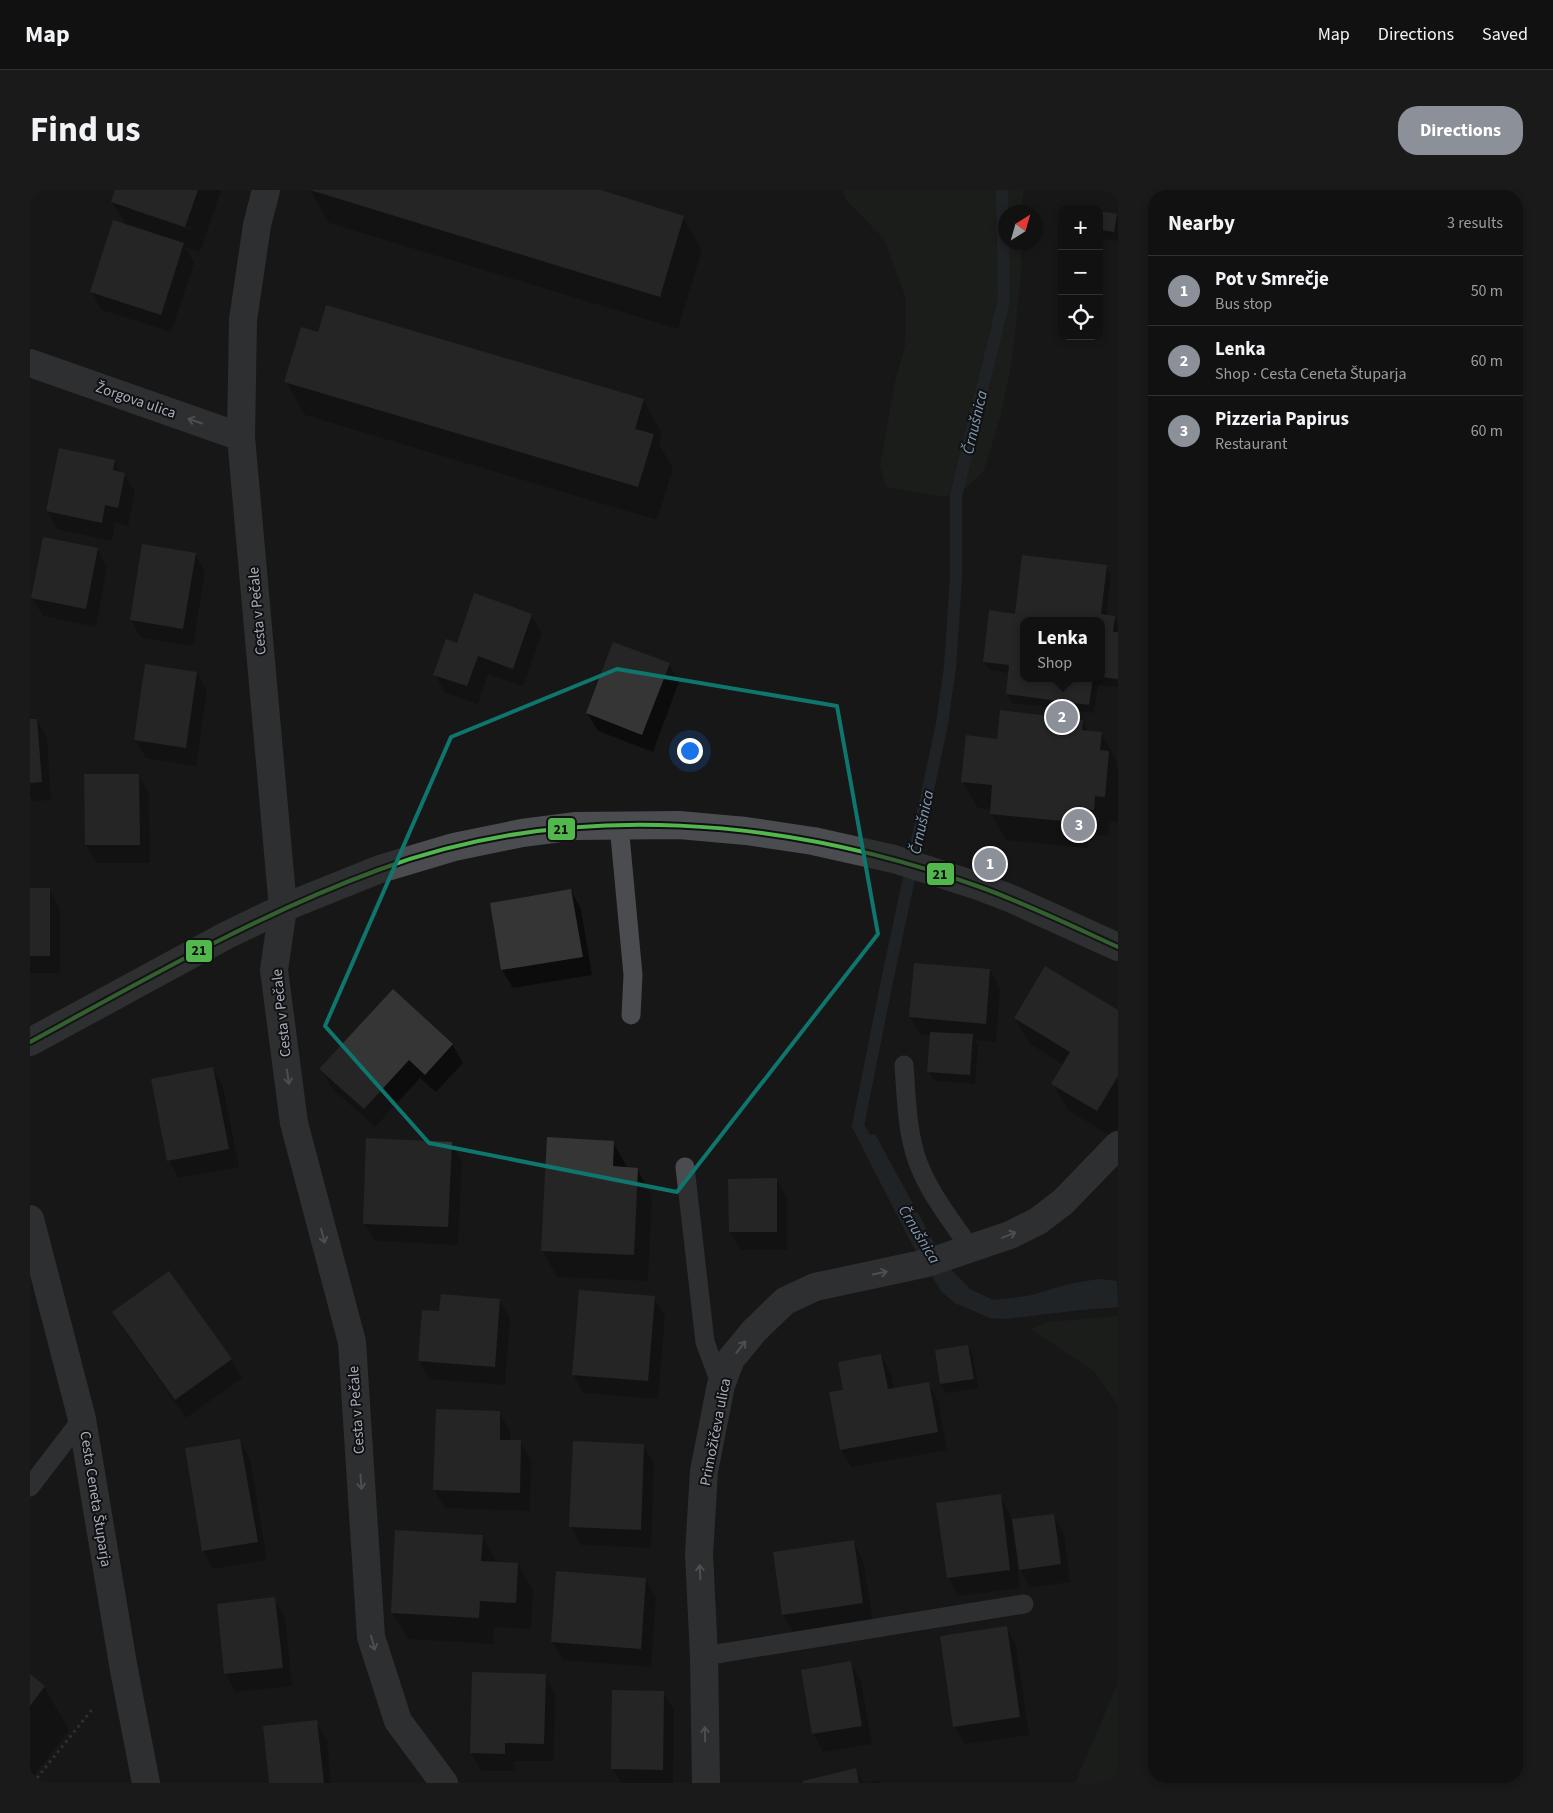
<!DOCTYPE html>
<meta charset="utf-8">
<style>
body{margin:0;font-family:"Source Sans 3",sans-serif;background:#1a1a1a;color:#f1f3f6}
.controls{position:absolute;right:15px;top:15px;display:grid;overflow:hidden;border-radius:10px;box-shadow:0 2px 8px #0003}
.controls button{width:45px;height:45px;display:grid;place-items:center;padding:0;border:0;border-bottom:1px solid #303131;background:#111;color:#f1f3f6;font:25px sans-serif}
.compass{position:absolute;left:968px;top:15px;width:45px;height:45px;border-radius:50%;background:#111;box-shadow:0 2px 8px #0003;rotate:37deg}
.you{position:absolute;left:659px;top:560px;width:18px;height:18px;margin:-12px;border:4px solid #fff;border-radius:50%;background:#1a73e8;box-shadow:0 0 0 8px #1a73e833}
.badge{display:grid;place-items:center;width:32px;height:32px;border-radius:50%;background:#8c9099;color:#fff;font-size:16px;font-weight:700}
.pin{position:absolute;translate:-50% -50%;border:2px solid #fff;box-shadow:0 1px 5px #0006}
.popup{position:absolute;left:990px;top:427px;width:85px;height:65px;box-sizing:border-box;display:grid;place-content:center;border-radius:10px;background:#111;filter:drop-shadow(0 1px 4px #0005);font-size:16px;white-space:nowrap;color:#9c9d9f}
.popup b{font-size:19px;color:#f1f3f6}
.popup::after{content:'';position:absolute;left:50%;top:100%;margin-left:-10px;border:10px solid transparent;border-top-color:#111}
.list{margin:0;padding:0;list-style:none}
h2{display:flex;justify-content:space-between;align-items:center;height:65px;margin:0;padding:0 20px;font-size:21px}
h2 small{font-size:16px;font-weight:400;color:#9c9d9f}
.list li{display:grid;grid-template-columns:32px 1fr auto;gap:15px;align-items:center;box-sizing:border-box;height:70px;padding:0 20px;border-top:1px solid #303131}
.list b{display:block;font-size:19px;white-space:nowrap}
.list p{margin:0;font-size:16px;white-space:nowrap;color:#9c9d9f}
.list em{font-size:16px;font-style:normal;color:#9c9d9f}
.icon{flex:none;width:28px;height:28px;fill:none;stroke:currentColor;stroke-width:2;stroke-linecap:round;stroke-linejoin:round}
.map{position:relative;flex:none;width:1088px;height:1593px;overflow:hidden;border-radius:20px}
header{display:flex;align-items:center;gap:30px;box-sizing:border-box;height:70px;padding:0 25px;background:#111;border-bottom:1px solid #303131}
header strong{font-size:24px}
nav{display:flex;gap:28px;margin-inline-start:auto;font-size:18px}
.intro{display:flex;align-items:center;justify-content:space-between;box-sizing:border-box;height:120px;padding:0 30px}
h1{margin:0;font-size:35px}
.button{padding:12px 22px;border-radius:20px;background:#8c9099;color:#fff;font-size:18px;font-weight:700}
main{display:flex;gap:30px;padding:0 30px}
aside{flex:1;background:#111;border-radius:20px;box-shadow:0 2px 8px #0003}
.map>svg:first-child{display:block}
</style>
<header>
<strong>Map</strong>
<nav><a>Map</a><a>Directions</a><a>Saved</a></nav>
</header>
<div class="intro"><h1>Find us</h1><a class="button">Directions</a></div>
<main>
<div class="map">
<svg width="1088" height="1593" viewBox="0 0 1088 1593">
<rect width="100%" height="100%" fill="#171717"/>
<g fill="#1d241e">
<path d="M812 0H994L991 22H976V52L991 53V83L982 171 970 228 954 281 934 300 914 307 856 297 850 276 865 192 875 157 876 108 854 49 817 11Z"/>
<path d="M1088 1126V1215L1064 1181 1001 1139 1018 1132Z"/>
<path d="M1088 1493V1593H1045Z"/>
</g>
<path fill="#2a3239" d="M845 944 903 1051 923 1082 940 1099 963 1110 998 1106 1039 1094 1068 1089 1087 1091 1088 1117 1050 1120 975 1129 960 1128 925 1113 912 1102 884 1058 827 947Z"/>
<g fill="#0007" fill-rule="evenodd">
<path d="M86 0H191L170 62 155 57 164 73 141 142 72 120 61 101 96 35 82 12ZM102 18 162 38 161 40 102 20Z"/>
<path d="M280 0H567L653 27 672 60 648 139 299 33Z"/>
<path d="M1069 22 1086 25 1088 28V51L1069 48Z"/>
<path d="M289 144 613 210 632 243 629 254 643 278 627 330 275 225 256 192Z"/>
<path d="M84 271 91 283 94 284 105 302 98 336 85 332 82 351 27 339 17 321Z"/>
<path d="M67 359 77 377 66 437 13 426 2 408Z"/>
<path d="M165 364 175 382 163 456 111 448 101 429Z"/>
<path d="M1076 376 1081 385 1076 426 1084 427 1088 434V497L1068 495 1064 523 982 513 977 504 979 483 960 480 954 472 987 425ZM993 431H1071V488H993Z"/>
<path d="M501 425 512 443 493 496 458 484 448 514 415 503 405 484 427 454Z"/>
<path d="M639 474 649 492 623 562 568 541 557 523Z"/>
<path d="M167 483 177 501 166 576 116 568 105 550Z"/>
<path d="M7 530 17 548 21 610 3 611 0 606V531Z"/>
<path d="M1052 531 1059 542 1071 543 1086 570V574L1088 579V632H1080L1078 646 1058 644 1057 658 976 650 961 623V619L948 618 933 592 968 550Z"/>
<path d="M108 585 119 603 120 673H67L56 655Z"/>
<path d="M0 700H19L30 718V783H0Z"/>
<path d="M541 701 551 719 562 785 483 798 472 780Z"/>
<path d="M1015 778 1088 822V937L1082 947 1038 920 1023 894 1034 875 1000 854 985 828Z"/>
<path d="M960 780 970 799 966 852 945 850 948 855 945 894 904 891 899 882 901 846 891 845 880 827Z"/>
<path d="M422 854 433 873 406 902 390 888 345 937 301 897 291 879Z"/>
<path d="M183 879 193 897 209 977 149 988 139 970Z"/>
<path d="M583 952 598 979H607L622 1006 618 1091 527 1087 512 1060Z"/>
<path d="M421 953 432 971 428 1055 345 1051 334 1033Z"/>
<path d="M746 989 757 1007V1060H711L700 1042V990Z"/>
<path d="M139 1083 201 1170 212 1188 156 1228 94 1140 84 1122Z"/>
<path d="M624 1108 635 1126 628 1209 553 1203 543 1184Z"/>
<path d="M469 1110 480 1128 475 1195 399 1189 389 1171 393 1121 411 1122Z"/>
<path d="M938 1156 943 1165 948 1198 916 1203 911 1194 906 1161Z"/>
<path d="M851 1165 861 1184 864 1199 898 1193 908 1211 917 1260 821 1277 811 1259 815 1201Z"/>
<path d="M407 1220 469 1222 480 1241V1251L491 1252 501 1270 500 1321 415 1318 404 1300Z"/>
<path d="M210 1251 220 1269 237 1370 183 1379 173 1360Z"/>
<path d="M613 1255 624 1273 621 1358 551 1355 541 1337Z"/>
<path d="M970 1306 980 1324 981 1330 1023 1325 1034 1343 1040 1392 1000 1398 987 1374 990 1398 928 1406 918 1388Z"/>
<path d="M452 1346 467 1373 488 1374 503 1400 501 1439 464 1437 463 1454 378 1449 362 1422Z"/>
<path d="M823 1352 833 1370 843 1431 763 1442 753 1424Z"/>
<path d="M615 1389 626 1407 621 1477 533 1470 522 1452Z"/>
<path d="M244 1409 255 1427 262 1496 206 1502 196 1484Z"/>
<path d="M976 1437 986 1455 999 1545 935 1554 924 1536Z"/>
<path d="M821 1473 831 1491 842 1554 793 1562 783 1543Z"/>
<path d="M0 1486 14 1497 39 1540 0 1591Z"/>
<path d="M515 1486 525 1504 524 1571H485V1581H451L441 1562Z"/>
<path d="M633 1502 644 1520 643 1593H591L583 1579Z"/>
<path d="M286 1532 297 1550 301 1593H240Z"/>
<path d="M825 1579 833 1593H774Z"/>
<path d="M849 1590 850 1593H838Z"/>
</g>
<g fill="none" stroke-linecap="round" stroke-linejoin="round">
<path stroke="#2a3239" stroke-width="12" d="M841 959 828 936 857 791 912 534 920 477 926 387V306L974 110 972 0"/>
</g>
<g fill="#353536">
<path d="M85 0H168L155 37 81 12Z"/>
<path d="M280 0H571L654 26 630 107Z"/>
<path d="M1069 21 1087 24 1084 42 1069 40Z"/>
<path d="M83 30 154 53 131 125 60 102Z"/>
<path d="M296 115 614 209 605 239 624 244 608 297 254 192 271 137 288 142Z"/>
<path d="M29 258 85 270 83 280 95 283 88 318 75 315 72 333 16 321Z"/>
<path d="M13 347 68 358 56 419 1 408Z"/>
<path d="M112 354 166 363 153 439 100 430Z"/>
<path d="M992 365 1077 375 1071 424 1085 426 1083 442H1088V489L1071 487V431H993V488H1063L1059 515 976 504 979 475 953 472 959 420 985 424Z"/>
<path d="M444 403 502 424 483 479 448 466 437 496 403 485 416 449 427 453Z"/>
<path d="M583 452 640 473 612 545 556 523Z"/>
<path d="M115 474 167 482 156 558 104 550Z"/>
<path d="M970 520 1053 530 1052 540 1072 542 1070 560 1079 561 1075 607 1065 606 1064 620 1044 619 1043 632 960 624 962 595 931 592 936 545 967 549Z"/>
<path d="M0 529H7L12 592 0 593Z"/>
<path d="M54 584H109L110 655H55Z"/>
<rect x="0" y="698" width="20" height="68"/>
<path d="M541 699 553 767 471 780 460 713Z"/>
<path d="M884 773 960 779 956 834 879 827Z"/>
<path d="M1015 776 1088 820V886L1067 921 1021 894 1040 862 984 828Z"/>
<path d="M363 799 423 854 395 885 379 870 334 919 289 879Z"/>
<path d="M900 842 943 844 940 885 897 882Z"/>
<path d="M183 877 199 959 137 971 121 889Z"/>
<path d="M517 947 584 951 583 976 608 978 604 1065 511 1061Z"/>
<path d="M336 948 422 952 418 1037 333 1034Z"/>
<path d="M747 988V1042H699L698 989Z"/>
<path d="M139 1081 202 1169 145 1210 82 1122Z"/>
<path d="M549 1100 625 1106 618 1191 542 1185Z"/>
<path d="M411 1104 470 1109 465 1177 388 1171 392 1120 409 1121Z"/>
<path d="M938 1155 944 1189 910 1194 905 1160Z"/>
<path d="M851 1164 858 1199 899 1192 908 1242 810 1260 799 1202 813 1200 808 1172Z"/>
<path d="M406 1219 470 1221V1250H491L490 1303 403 1300Z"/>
<path d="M210 1249 228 1352 172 1361 155 1258Z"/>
<path d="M543 1251 614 1254 611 1340 539 1337Z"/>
<path d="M971 1304 980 1380 917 1388 906 1313Z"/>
<path d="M1024 1324 1031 1374 989 1380 982 1329Z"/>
<path d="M365 1340 453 1345 451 1371 488 1373 486 1413 450 1411 449 1428 361 1423Z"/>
<path d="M824 1350 833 1413 752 1425 743 1362Z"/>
<path d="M526 1381 616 1388 611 1459 521 1452Z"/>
<path d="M245 1407 253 1478 194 1484 187 1414Z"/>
<path d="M977 1436 990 1527 923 1537 910 1446Z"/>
<path d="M821 1471 832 1536 782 1544 771 1480Z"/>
<path d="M442 1482 516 1484 514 1554 475 1553V1564L440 1563Z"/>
<path d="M0 1484 15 1496 0 1516Z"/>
<path d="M582 1500 634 1501 633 1580 581 1579Z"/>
<path d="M287 1530 294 1593H239L233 1536Z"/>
<path d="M826 1578 829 1593H773V1591Z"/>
</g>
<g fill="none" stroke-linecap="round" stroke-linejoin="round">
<path stroke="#4d4e52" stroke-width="3" stroke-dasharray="2.5 4" stroke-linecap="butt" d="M3 1593 64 1517"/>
<g stroke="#4b4c50" stroke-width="19">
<path d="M589 635 603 785 601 825"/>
<path d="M874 875C876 900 876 926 882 952 890 992 918 1026 941 1059"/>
<path d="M655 977 675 1152 691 1195"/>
<path d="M0 1297 52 1229"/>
<path d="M674 1466 994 1414"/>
</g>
<g stroke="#4b4c50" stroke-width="28">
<path d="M236 0 227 35 213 130 211 247 253 718 244 780 264 933 322 1152 341 1447 368 1531 414 1593"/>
<path d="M0 173 211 247"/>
<path d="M0 1029 52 1229 94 1480 116 1593"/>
<path d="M676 1593 674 1466 669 1364 674 1281 691 1195 701 1169 724 1141 755 1111 785 1097 897 1073 980 1045 1008 1031 1033 1012 1088 955"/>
</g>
<path stroke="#4b4c50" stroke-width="28" d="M0 852 197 745 253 718 350 679 424 657 492 643 546 636 649 635 716 641 783 651 864 669 948 696 982 709 1088 757"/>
<defs>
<path id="bus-1" d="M0 852C114 790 226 725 348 680 541 608 759 628 950 697 997 714 1042 736 1088 757"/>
</defs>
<use href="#bus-1" stroke="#111113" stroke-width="8"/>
<use href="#bus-1" stroke="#52b84d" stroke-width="4"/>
</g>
<defs><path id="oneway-shaft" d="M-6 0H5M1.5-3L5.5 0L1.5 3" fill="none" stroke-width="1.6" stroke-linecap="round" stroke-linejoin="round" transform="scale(1.25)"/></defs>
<g stroke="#8c9099">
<use href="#oneway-shaft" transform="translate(165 231) rotate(-161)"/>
<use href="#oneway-shaft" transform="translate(258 887) rotate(82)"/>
<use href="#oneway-shaft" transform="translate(979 1045) rotate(-22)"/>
<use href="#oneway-shaft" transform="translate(293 1046) rotate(75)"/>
<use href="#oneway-shaft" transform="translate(850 1083) rotate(-12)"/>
<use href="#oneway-shaft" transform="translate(711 1157) rotate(-52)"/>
<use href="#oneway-shaft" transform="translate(331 1292) rotate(86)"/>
<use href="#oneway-shaft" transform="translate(670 1382) rotate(-93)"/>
<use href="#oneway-shaft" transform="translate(343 1453) rotate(74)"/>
<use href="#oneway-shaft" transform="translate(675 1544) rotate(-91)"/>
</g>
<path d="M0 0H1088V1593H0ZM587 479 807 516 848 744 647 1002 399 953 295 836 421 547Z" fill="#171717" fill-opacity=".55" fill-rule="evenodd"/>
<path fill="none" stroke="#0f766e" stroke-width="4" stroke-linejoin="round" d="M587 479 807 516 848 744 647 1002 399 953 295 836 421 547Z"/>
<g text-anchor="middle" stroke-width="4" stroke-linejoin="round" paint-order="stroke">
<g font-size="15" fill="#a8adb8" stroke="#111113">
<text transform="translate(106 210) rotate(19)" y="5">Žorgova ulica</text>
<text transform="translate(227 421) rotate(-95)" y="5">Cesta v Pečale</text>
<text transform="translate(251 823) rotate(-96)" y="5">Cesta v Pečale</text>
<text transform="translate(326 1220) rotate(-94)" y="5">Cesta v Pečale</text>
<text transform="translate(685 1242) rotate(-79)" y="5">Primožičeva ulica</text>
<text transform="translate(66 1309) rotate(81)" y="5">Cesta Ceneta Štuparja</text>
</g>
<g font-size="16" font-style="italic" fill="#7f9bb3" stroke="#111113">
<text transform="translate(944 232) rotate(-77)" y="6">Črnušnica</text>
<text transform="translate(891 632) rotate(-78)" y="6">Črnušnica</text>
<text transform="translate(890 1044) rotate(59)" y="6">Črnušnica</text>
</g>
</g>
<g stroke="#111113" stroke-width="2">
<rect x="517" y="627" width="29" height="24" rx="5" fill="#52b84d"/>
<rect x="896" y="672" width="29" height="24" rx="5" fill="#52b84d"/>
<rect x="155" y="749" width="28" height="24" rx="5" fill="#52b84d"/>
</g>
<g font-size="14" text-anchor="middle" font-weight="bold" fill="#111">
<text x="531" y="644">21</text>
<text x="910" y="689">21</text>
<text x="169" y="765">21</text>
</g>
</svg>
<div class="controls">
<button>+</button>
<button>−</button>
<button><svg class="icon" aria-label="locate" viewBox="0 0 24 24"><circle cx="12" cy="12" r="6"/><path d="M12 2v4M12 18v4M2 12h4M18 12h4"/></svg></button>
</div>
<svg class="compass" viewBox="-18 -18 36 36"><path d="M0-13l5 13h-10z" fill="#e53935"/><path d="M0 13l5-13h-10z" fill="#9c9d9f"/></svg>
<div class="you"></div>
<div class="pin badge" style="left:960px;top:674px">1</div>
<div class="pin badge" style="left:1032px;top:527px">2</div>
<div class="popup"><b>Lenka</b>Shop</div>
<div class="pin badge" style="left:1049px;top:635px">3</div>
</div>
<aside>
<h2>Nearby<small>3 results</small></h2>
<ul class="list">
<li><span class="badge">1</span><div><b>Pot v Smrečje</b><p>Bus stop</p></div><em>50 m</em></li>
<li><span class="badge">2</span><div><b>Lenka</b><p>Shop · Cesta Ceneta Štuparja</p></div><em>60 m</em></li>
<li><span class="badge">3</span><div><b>Pizzeria Papirus</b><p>Restaurant</p></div><em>60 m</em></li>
</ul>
</aside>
</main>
